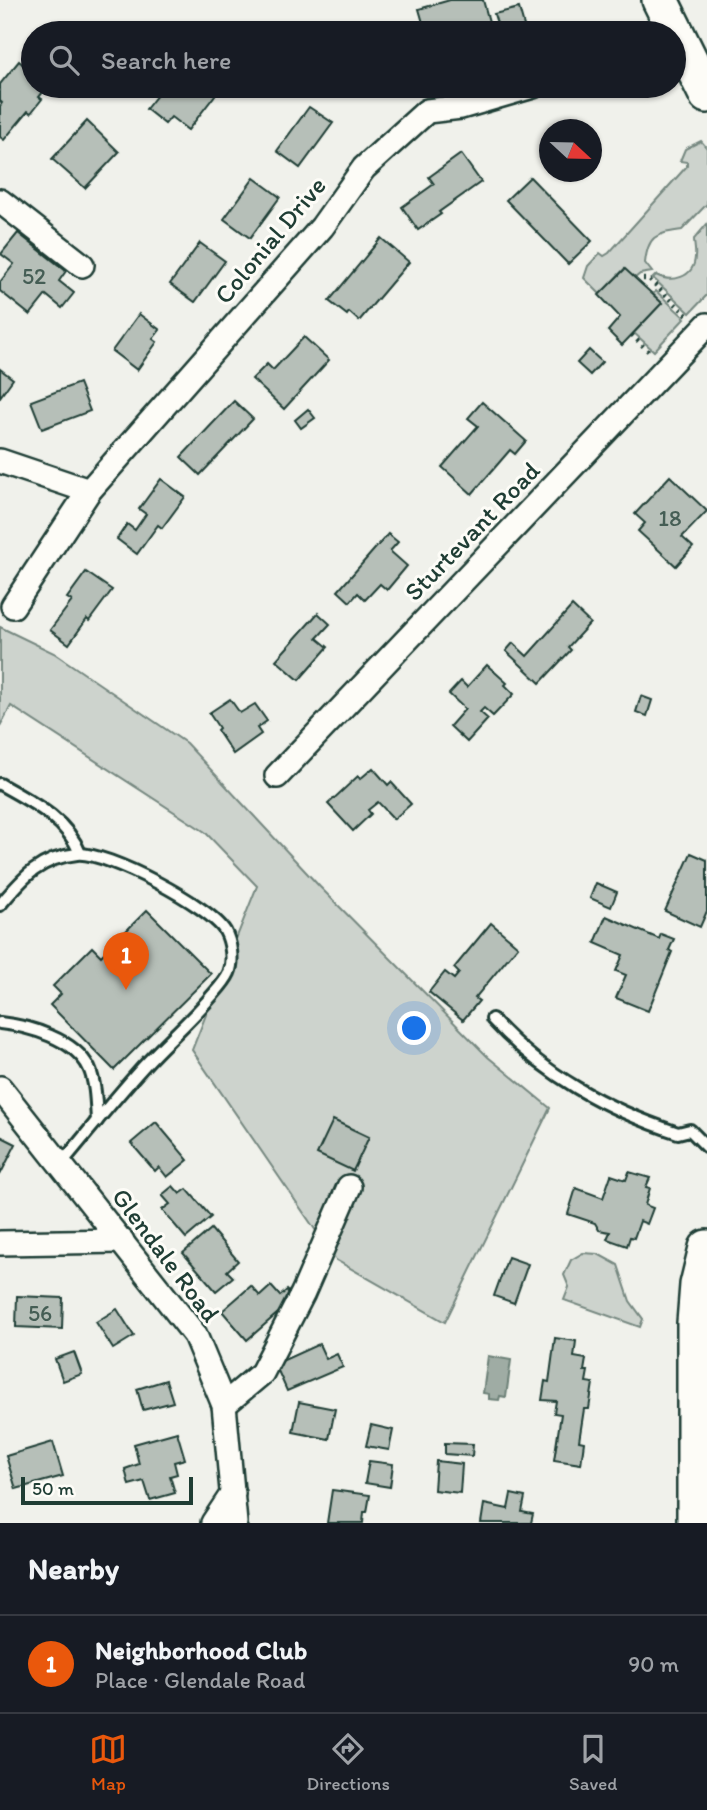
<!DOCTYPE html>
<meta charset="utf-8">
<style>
body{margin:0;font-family:Itim,sans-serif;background:#242831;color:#f1f3f6}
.compass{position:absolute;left:539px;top:119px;width:63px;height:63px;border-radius:50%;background:#171b24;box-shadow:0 2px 5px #0004;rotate:112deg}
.scale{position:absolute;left:21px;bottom:18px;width:172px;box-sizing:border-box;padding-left:7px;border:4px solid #1f3d34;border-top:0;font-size:19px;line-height:24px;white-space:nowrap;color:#1f3d34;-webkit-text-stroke:5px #fdfcf7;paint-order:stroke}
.you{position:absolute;left:415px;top:1029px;width:24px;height:24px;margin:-18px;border:5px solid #fff;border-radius:50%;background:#1a73e8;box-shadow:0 0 0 10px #1a73e833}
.badge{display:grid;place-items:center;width:46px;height:46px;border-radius:50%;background:#ea580c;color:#fff;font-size:23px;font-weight:700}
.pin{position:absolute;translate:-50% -58px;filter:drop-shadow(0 2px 4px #0008)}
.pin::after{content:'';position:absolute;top:37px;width:24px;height:21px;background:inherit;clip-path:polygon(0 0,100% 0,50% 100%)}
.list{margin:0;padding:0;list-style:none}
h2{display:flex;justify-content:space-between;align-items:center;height:91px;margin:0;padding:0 28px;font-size:30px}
h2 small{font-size:23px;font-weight:400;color:#9ea1a6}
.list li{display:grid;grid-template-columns:46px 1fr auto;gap:21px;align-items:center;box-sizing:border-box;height:98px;padding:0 28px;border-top:2px solid #363941}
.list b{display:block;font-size:26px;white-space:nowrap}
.list p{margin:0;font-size:23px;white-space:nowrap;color:#9ea1a6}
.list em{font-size:23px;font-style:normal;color:#9ea1a6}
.icon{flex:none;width:38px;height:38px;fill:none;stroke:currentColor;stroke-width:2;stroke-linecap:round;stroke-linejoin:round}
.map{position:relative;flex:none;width:707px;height:1523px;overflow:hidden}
.search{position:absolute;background:#171b24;box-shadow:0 2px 5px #0004;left:21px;right:21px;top:21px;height:77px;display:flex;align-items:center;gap:18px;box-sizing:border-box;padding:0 24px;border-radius:38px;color:#9ea1a6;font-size:26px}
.sheet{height:189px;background:#171b24}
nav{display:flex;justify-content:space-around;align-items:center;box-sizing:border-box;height:98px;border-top:2px solid #363941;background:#171b24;font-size:19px;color:#9ea1a6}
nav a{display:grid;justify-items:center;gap:4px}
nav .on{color:#ea580c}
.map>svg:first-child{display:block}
</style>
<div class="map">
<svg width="707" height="1523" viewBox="0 0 707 1523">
<rect width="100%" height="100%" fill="#f0f1eb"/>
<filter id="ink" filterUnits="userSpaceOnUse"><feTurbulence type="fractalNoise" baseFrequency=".0143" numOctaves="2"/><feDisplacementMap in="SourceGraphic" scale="14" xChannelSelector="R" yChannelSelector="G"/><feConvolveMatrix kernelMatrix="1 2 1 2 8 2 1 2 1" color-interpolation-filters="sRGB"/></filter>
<g filter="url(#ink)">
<g fill="#cdd3cd" stroke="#768880" stroke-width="2">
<path d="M701 141 707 148V204L682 230C657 234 648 234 645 263L652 272 640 274 635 278 624 269 600 294 584 278 588 266 600 253 604 256 609 253 687 166V162L680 161 685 149Z"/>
<path d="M707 224V295L690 313 653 278 656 275C672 283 694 278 695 257 696 251 694 245 694 239Z"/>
<path d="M656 291 685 318 654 351 634 333 662 303 653 294Z"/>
<path d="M0 627 54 653 186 743 320 887 488 1057 550 1108 445 1322 336 1260 192 1050 257 886 205 832 11 706 0 726Z"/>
<path d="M583 1253 598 1254 618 1265 630 1301 643 1319 640 1327 564 1300 569 1287 564 1275 571 1260Z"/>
</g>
<path fill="#9faca4" stroke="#6c8077" stroke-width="2" d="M488 1356 511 1360 506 1397 500 1396 499 1400 489 1399V1394L483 1393Z"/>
<g fill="#b6bfb8" stroke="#1f3d34" stroke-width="2">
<path d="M450 0H483L491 29 475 33H426L419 9Z"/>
<path d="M519 8 526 33H500L494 14Z"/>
<path d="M19 61 33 73V86H48L39 97 42 99 31 113 28 111 4 140 0 137V106L2 103 0 101V84Z"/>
<path d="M157 86H222L188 130 171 117 165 124 146 109 161 90Z"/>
<path d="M309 107 333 123 300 168 277 151Z"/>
<path d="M87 121 119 152 85 188 52 159Z"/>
<path d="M461 154 481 182 439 212 441 214 418 230 402 207 434 184 429 177Z"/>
<path d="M530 177 592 241 568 264 506 200Z"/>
<path d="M254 178 280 197 250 238 224 219Z"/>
<path d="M18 233 66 271 59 281 74 293 62 308 46 295 30 315 0 291V282L14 264 1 254Z"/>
<path d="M381 238 409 262 359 321 349 312 347 315 329 301Z"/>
<path d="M200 243 225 261 195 302 170 284Z"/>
<path d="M625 269 662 303 622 345 608 331 620 317 599 295Z"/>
<path d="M139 314 160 330 153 339 157 342 137 370 112 351Z"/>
<path d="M304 337 329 360 284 409 252 379 267 364 273 370Z"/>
<path d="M589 350 602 362 590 375 577 363Z"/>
<path d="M0 369 13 379 0 397Z"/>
<path d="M79 383 90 411 42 429 31 401Z"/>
<path d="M234 401 253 419 200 475 181 457Z"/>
<path d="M482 402 526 441 515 454 510 450 472 494 442 467 478 426 468 418Z"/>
<path d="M308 409 315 418 301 428 295 420Z"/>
<path d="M670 476 707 511 682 537 693 547 676 566 638 531 645 523 635 514Z"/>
<path d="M161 479 185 497 162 528 158 525 137 554 117 539 127 524 135 530 146 514 139 509Z"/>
<path d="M388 534 398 542 390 551 407 566 387 590 380 584 365 600 358 593 350 602 338 591Z"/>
<path d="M86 572 112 590 89 621 87 619 69 644 50 630 72 601 67 598Z"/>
<path d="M572 606 590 623 568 647 571 650 540 683 506 651 513 643 527 656Z"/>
<path d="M318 613 330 624 317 638 328 647 299 680 276 660Z"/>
<path d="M487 665 507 683 505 685 514 694 493 716 484 708 480 712 488 719 467 742 450 726 465 709 449 694 461 681 467 687Z"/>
<path d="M641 696 652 700 647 716 636 712Z"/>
<path d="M230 699 240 713 255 704 267 721 257 728 261 734 233 754 217 730 219 728 209 713Z"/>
<path d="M373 768 388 785 391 782 411 804 394 819 378 802 368 810 371 814 353 831 328 804 358 776 360 779Z"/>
<path d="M691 853 707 860V911L700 927 665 911Z"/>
<path d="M596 883 617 892 611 907 590 898Z"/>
<path d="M147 910 211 974 114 1070 50 1005 61 994 53 986 92 947 101 956Z"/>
<path d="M606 916 659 939 661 934 674 939 669 950 672 952 648 1011 616 998 626 975 616 971 623 955 595 943Z"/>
<path d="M491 923 518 946 475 998 479 1001 463 1020 429 992 445 972 454 979 459 973 454 968Z"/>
<path d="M333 1120 369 1137 353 1171 317 1154Z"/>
<path d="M156 1122 188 1160 167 1177 159 1167 155 1171 131 1143Z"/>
<path d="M0 1136 16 1144 0 1175Z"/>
<path d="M629 1172 650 1178 646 1187 650 1188 645 1205 653 1208 647 1224 640 1221 634 1238 630 1237 627 1246 607 1239 610 1232 599 1230 595 1223 568 1214 576 1188 603 1198 611 1175 626 1180Z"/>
<path d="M173 1186 180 1194 187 1189 211 1217 186 1238 162 1210 170 1204 162 1195Z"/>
<path d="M211 1229 238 1261 227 1271 233 1277 216 1291 183 1253Z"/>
<path d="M508 1257 528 1264 514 1303 494 1296Z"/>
<path d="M251 1286 260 1296 271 1286 280 1296 287 1290 294 1299 247 1340 222 1311Z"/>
<path d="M17 1296 63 1298 62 1329 16 1327Z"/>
<path d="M117 1309 134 1336 113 1349 96 1322Z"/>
<path d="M555 1338 576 1341 574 1357 586 1359 584 1371H588L586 1382 593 1383 589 1409H584L579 1441 584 1442 581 1464 554 1460 561 1414 554 1413 556 1401 542 1400 545 1381 549 1382Z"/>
<path d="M319 1344 326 1359 337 1354 343 1367 287 1391 275 1364Z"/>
<path d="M74 1352 82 1374 63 1381 55 1359Z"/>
<path d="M166 1380 173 1402 143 1410 137 1389Z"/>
<path d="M299 1402 335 1409 329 1439 293 1432Z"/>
<path d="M371 1425 393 1430 389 1450 366 1446Z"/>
<path d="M177 1432 185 1459 174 1462 177 1474 170 1476 175 1493 150 1500 144 1481 129 1485 125 1469 139 1464 134 1444Z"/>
<path d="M53 1442 63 1476 16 1489 6 1456Z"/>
<path d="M445 1443 473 1444 472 1456 445 1454Z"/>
<path d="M369 1461 393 1464 390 1487 365 1483Z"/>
<path d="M436 1461 462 1464 460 1493 434 1490Z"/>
<path d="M332 1490 370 1495 367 1512H364L363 1523H327Z"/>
<path d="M511 1494 525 1497 522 1512 533 1514 531 1523H481L484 1504 508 1509Z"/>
</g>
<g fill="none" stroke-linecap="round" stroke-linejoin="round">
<defs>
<g id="service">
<path d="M0 784C31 802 66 818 80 853"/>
<path d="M0 905C23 878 39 858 77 854 106 851 210 906 225 931 231 942 234 961 229 973 225 982 217 990 210 998 189 1022 165 1043 143 1067 115 1098 88 1132 61 1164"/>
<path d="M492 1019C543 1075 606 1109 678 1133L690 1130 707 1147"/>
<path d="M0 1023C29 1026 75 1039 89 1068 96 1083 96 1105 97 1121"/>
</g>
<g id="minor">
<path d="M0 201 82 265"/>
<path d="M0 461 89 491 322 227 364 168 427 111 461 107 533 86"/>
<path d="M13 606 89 491"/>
<path d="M277 776 707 325"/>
<path d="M0 1088 195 1335 224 1405 235 1523"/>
<path d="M0 1243 122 1241"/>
<path d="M224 1405 262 1373 303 1293 349 1187"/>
<path d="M213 1523 233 1493"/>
</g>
<g id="primary">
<path d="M660 0 707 95"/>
<path d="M695 1523V1323L698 1285 707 1248"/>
</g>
</defs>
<use href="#service" stroke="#1f3d34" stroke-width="16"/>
<use href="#minor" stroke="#1f3d34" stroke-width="28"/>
<use href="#primary" stroke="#1f3d34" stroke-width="40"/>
<g stroke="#1f3d34" stroke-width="4.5" stroke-dasharray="2 5" stroke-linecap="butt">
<path d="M643 279H649L687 315"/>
<path d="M632 335 651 354"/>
</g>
<use href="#service" stroke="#fdfcf7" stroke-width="10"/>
<use href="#minor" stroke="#fdfcf7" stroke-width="23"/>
<use href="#primary" stroke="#fdfcf7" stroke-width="35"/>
</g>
</g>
<g text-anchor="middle" stroke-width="6" stroke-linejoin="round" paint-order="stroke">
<g font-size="23" fill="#455e55">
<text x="34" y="284">52</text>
<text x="670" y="526">18</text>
<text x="40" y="1321">56</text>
</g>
<g font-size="26" fill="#1f3d34" stroke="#fdfcf7">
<text transform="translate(270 240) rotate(-50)" y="9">Colonial Drive</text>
<text transform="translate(472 531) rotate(-46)" y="9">Sturtevant Road</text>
<text transform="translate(166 1255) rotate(53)" y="9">Glendale Road</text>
</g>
</g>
</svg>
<svg class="compass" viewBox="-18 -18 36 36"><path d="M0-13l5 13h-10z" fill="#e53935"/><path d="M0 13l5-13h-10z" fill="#9ea1a6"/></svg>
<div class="scale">50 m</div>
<div class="you"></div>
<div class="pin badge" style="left:126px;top:990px">1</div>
<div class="search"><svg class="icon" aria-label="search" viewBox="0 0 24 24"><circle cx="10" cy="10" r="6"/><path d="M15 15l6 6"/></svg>Search here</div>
</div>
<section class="sheet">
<h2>Nearby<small></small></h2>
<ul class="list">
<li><span class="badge">1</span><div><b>Neighborhood Club</b><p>Place · Glendale Road</p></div><em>90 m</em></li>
</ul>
</section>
<nav>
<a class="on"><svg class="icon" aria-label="map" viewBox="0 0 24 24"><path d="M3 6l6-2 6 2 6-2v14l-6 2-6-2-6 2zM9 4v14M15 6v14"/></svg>Map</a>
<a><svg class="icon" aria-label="directions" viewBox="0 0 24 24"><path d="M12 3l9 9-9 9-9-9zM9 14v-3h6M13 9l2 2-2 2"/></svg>Directions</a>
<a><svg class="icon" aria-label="saved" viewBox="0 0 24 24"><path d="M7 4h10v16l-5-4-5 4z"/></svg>Saved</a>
</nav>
